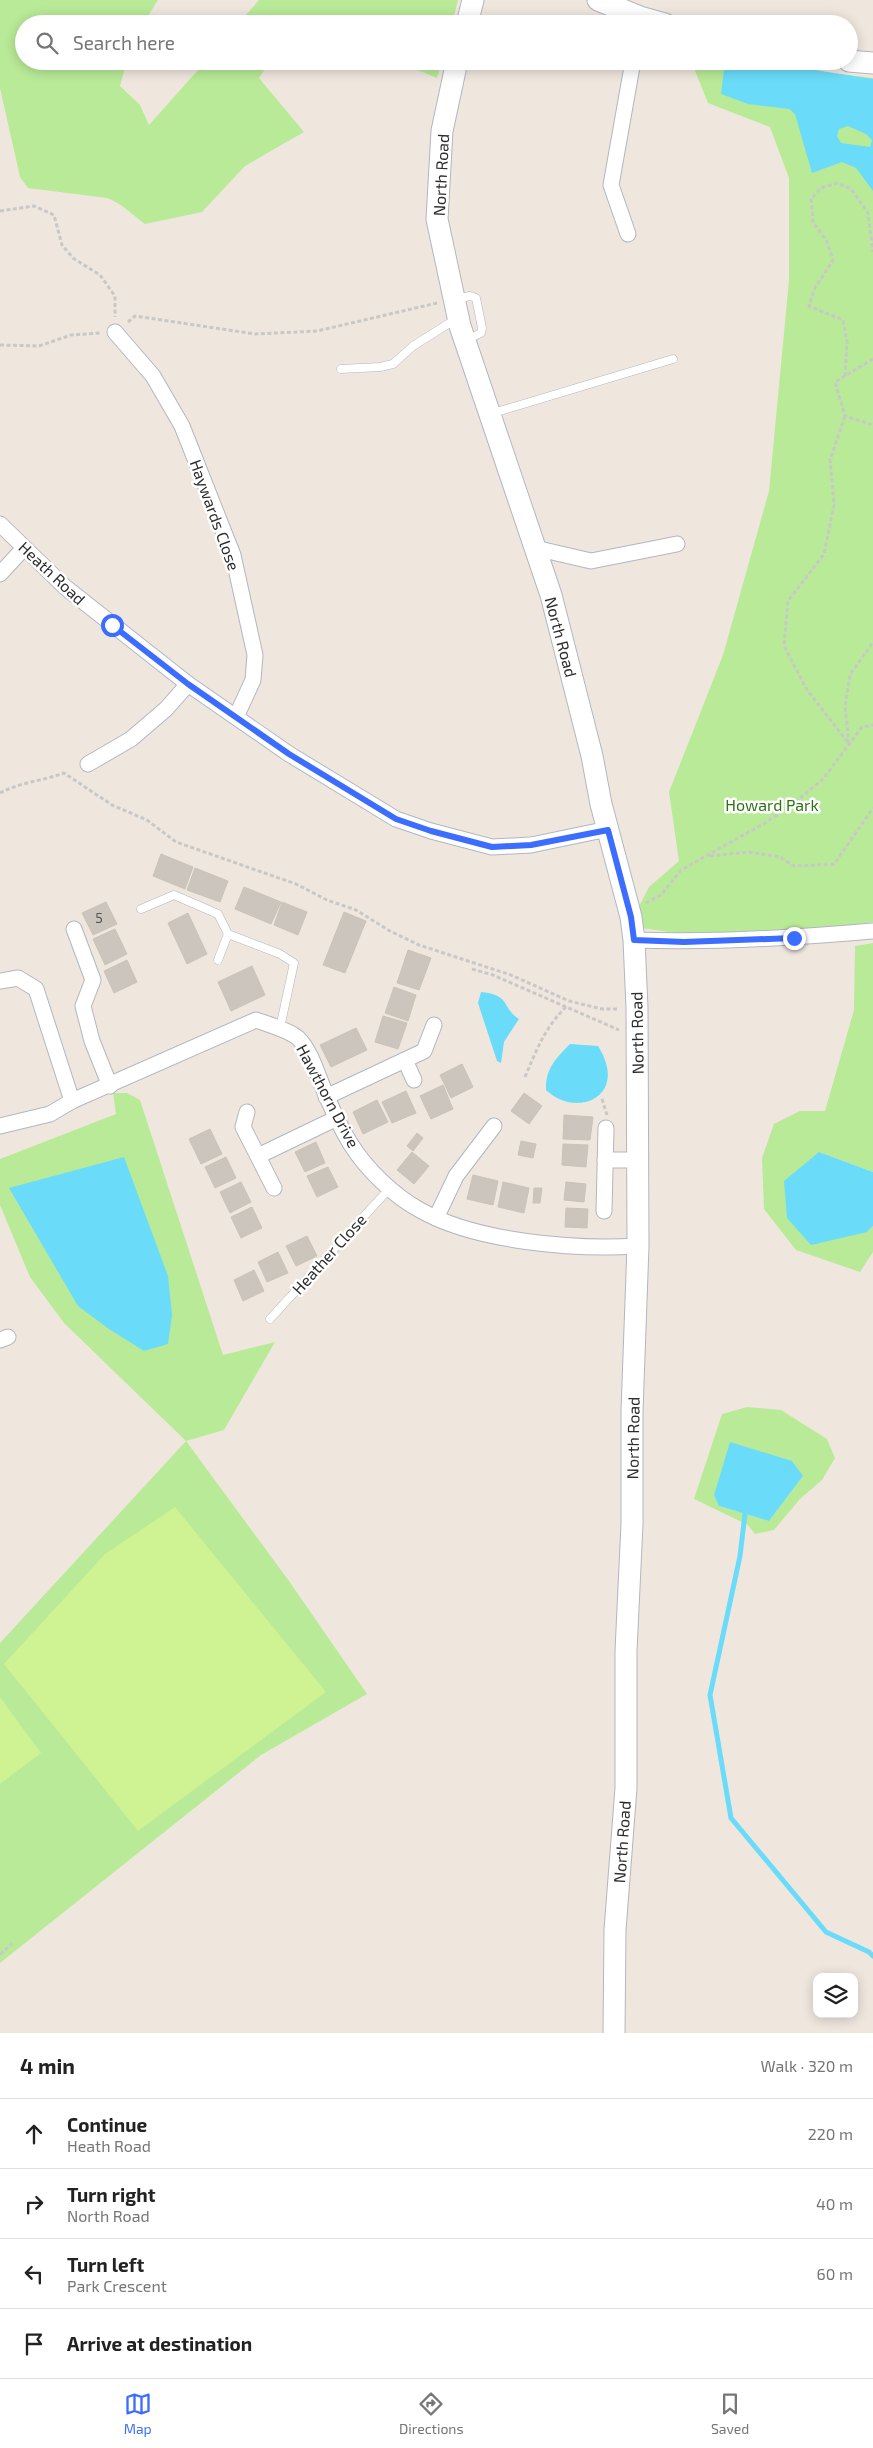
<!DOCTYPE html>
<meta charset="utf-8">
<style>
body{margin:0;font-family:"Exo 2",sans-serif;background:#f2f2f2;color:#222}
.controls{position:absolute;right:15px;bottom:15px;display:grid;overflow:hidden;border-radius:10px;box-shadow:0 2px 12px #0003}
.controls button{width:45px;height:45px;display:grid;place-items:center;padding:0;border:0;border-bottom:1px solid #e0e0e0;background:#fff;color:#222;font:25px sans-serif}
.stop{position:absolute;width:15px;height:15px;margin:-11px;border:4px solid #3c6dff;border-radius:50%;background:#fff}
.stop.end{background:#3c6dff;border-color:#fff;box-shadow:0 1px 5px #0008}
.list{margin:0;padding:0;list-style:none}
h2{display:flex;justify-content:space-between;align-items:center;height:65px;margin:0;padding:0 20px;font-size:21px}
h2 small{font-size:16px;font-weight:400;color:#767676}
.list li{display:grid;grid-template-columns:32px 1fr auto;gap:15px;align-items:center;box-sizing:border-box;height:70px;padding:0 20px;border-top:1px solid #e0e0e0}
.list b{display:block;font-size:19px;white-space:nowrap}
.list p{margin:0;font-size:16px;white-space:nowrap;color:#767676}
.list em{font-size:16px;font-style:normal;color:#767676}
.icon{flex:none;width:28px;height:28px;fill:none;stroke:currentColor;stroke-width:2;stroke-linecap:round;stroke-linejoin:round}
.map{position:relative;flex:none;width:873px;height:2033px;overflow:hidden}
.search{position:absolute;background:#fff;box-shadow:0 2px 12px #0003;left:15px;right:15px;top:15px;height:55px;display:flex;align-items:center;gap:12px;box-sizing:border-box;padding:0 18px;border-radius:28px;color:#767676;font-size:19px}
.sheet{height:345px;background:#fff}
nav{display:flex;justify-content:space-around;align-items:center;box-sizing:border-box;height:70px;border-top:1px solid #e0e0e0;background:#fff;font-size:14px;color:#767676}
nav a{display:grid;justify-items:center;gap:2px}
nav .on{color:#3c6dff}
.map>svg:first-child{display:block}
</style>
<div class="map">
<svg width="873" height="2033" viewBox="0 0 873 2033">
<rect width="100%" height="100%" fill="#efe7de"/>
<g fill="#b9ea97" fill-rule="evenodd">
<path d="M0 0H158L143 24H24V61H127L120 86 140 105 149 125 206 61H270L259 78 304 132 245 166 202 212 145 224C132 215 122 203 107 198L28 188 20 177 0 88Z"/>
<path d="M259 0H458L452 24H305L299 21 297 24H238Z"/>
<path d="M396 61H442L437 78Z"/>
<path d="M691 61H775L825 72 873 78V922L825 930 695 936 629 926 649 887 679 861 669 792 723 655 769 491 789 280V178L770 127 708 103Z"/>
<path d="M873 943V1172L819 1152 867 1232 873 1226V1252L860 1272 796 1250 764 1209 762 1158 774 1124 800 1111H825L854 1010 855 946Z"/>
<path d="M113 1093H127L140 1100 223 1355 275 1342 224 1430 186 1441 289 1581 367 1694 261 1755 0 1963V1643L186 1441 64 1323 30 1277 0 1205V1159L116 1114Z"/>
<path d="M747 1407 781 1410 827 1439 835 1458 822 1480 800 1499 774 1530 755 1534 748 1525 694 1499 722 1414ZM803 1476 769 1521 719 1506Z"/>
</g>
<g fill="#cff292">
<path d="M175 1507 326 1692 138 1831 4 1664 105 1554Z"/>
<path d="M0 1697 41 1753 0 1784Z"/>
</g>
<g fill="#6adcf9" fill-rule="evenodd">
<path d="M725 61H755L873 79V191L856 168 842 162 812 173 795 114 789 109 748 104 721 94ZM848 126 866 134 872 140 870 147 841 143 837 136 839 129Z"/>
<path d="M481 992C511 995 501 1007 519 1019L504 1042 501 1063 497 1061 478 1003Z"/>
<path d="M570 1044 598 1046C630 1097 576 1119 546 1090 545 1069 556 1058 570 1044Z"/>
<path d="M819 1152 873 1172V1226L867 1232 811 1245 787 1218 784 1181Z"/>
<path d="M124 1157 168 1276 172 1315 168 1344 144 1351 109 1329 78 1306 9 1188Z"/>
<path d="M730 1442 792 1461 803 1476 769 1521 719 1506 714 1495Z"/>
</g>
<g fill="none" stroke-linecap="round" stroke-linejoin="round">
<path stroke="#6adcf9" stroke-width="5" d="M745 1514 740 1556 710 1695 731 1818 826 1932 869 1952 873 1956"/>
</g>
<g fill="#cbc5bd" stroke="#cbc3b7">
<path d="M161 854 193 867 185 889 153 876Z"/>
<path d="M195 868 228 881 220 902 187 890Z"/>
<path d="M244 887 281 902 271 924 235 909Z"/>
<path d="M106 902 117 924 93 935 82 913Z"/>
<path d="M282 902 307 912 298 935 274 925Z"/>
<path d="M344 912 366 921 345 973 323 965Z"/>
<path d="M188 913 207 954 187 964 168 923Z"/>
<path d="M115 929 127 954 105 965 93 939Z"/>
<path d="M408 950 431 958 419 990 397 983Z"/>
<path d="M127 960 137 982 114 993 104 971Z"/>
<path d="M252 966 265 995 231 1011 218 982Z"/>
<path d="M394 987 416 995 408 1021 385 1013Z"/>
<path d="M383 1016 407 1023 398 1049 375 1042Z"/>
<path d="M356 1028 367 1050 331 1067 320 1045Z"/>
<path d="M462 1064 473 1087 451 1098 440 1075Z"/>
<path d="M443 1085 453 1109 431 1119 420 1096Z"/>
<path d="M406 1091 416 1113 392 1123 382 1102Z"/>
<path d="M524 1093 542 1106 529 1124 511 1111Z"/>
<path d="M377 1100 388 1122 363 1134 353 1112Z"/>
<path d="M564 1115 593 1117 590 1140 563 1139Z"/>
<path d="M210 1129 222 1154 201 1164 189 1139Z"/>
<path d="M417 1133 423 1138 413 1151 407 1146Z"/>
<path d="M521 1141 536 1144 533 1158 518 1155Z"/>
<path d="M316 1142 325 1163 305 1172 295 1152Z"/>
<path d="M563 1144 588 1145 586 1167 562 1165Z"/>
<path d="M412 1152 429 1166 414 1184 397 1170Z"/>
<path d="M226 1157 236 1178 215 1188 205 1167Z"/>
<path d="M328 1167 338 1187 317 1197 307 1176Z"/>
<path d="M473 1175 498 1181 493 1205 467 1199Z"/>
<path d="M241 1182 251 1202 230 1213 220 1192Z"/>
<path d="M503 1182 529 1188 524 1213 498 1207Z"/>
<path d="M566 1182 586 1184 584 1202 564 1200Z"/>
<path d="M534 1188H542L540 1203H533Z"/>
<path d="M252 1207 262 1228 241 1238 231 1217Z"/>
<path d="M566 1208 588 1209 587 1228 565 1227Z"/>
<path d="M307 1236 317 1256 296 1266 286 1246Z"/>
<path d="M278 1252 288 1273 267 1282 258 1262Z"/>
<path d="M254 1270 264 1291 243 1301 234 1280Z"/>
</g>
<g fill="none" stroke-linecap="round" stroke-linejoin="round">
<defs>
<g id="lane">
<path d="M455 299 470 296 476 298 482 328 481 333 466 340"/>
<path d="M341 369 380 367 393 364 413 346 456 319"/>
<path d="M490 414 673 359"/>
<path d="M141 909 174 895 218 914 228 934 280 954 294 963 280 1028"/>
<path d="M218 960 228 934"/>
<path d="M270 1319 389 1189"/>
</g>
<g id="street">
<path d="M628 234 611 185 633 61"/>
<path d="M115 332 153 376 182 426 233 555 255 655 253 680 236 717"/>
<path d="M0 524 65 587 188 684 289 754 396 819 431 831 492 847 531 845 608 829"/>
<path d="M535 548 591 561 677 544"/>
<path d="M0 574 24 548"/>
<path d="M88 764 131 739 166 709 188 684"/>
<path d="M74 929 93 980 83 1006 92 1041 110 1086"/>
<path d="M634 940C714 943 793 938 873 931"/>
<path d="M0 981 18 978 36 989 72 1101"/>
<path d="M405 1060 414 1080"/>
<path d="M326 1097 424 1051 434 1025"/>
<path d="M247 1112 243 1127 274 1188"/>
<path d="M0 1126 50 1114 72 1101 256 1020C269 1025 287 1029 298 1038 310 1050 316 1070 322 1085 330 1105 339 1125 350 1143 366 1169 394 1196 420 1210 476 1242 575 1250 638 1246"/>
<path d="M258 1156 337 1118"/>
<path d="M605 1160H638"/>
<path d="M604 1211 606 1128"/>
<path d="M436 1218 456 1176 494 1126"/>
<path d="M0 1340 8 1337"/>
</g>
<g id="secondary">
<path d="M598 0 640 17 665 24"/>
<path d="M467 24 473 0"/>
<path d="M457 61 442 131 437 219 460 326 551 595 592 756 601 804 631 917 634 940 637 1008 638 1246 632 1411V1524L626 1651V1788L615 1930 614 2033"/>
<path d="M849 61 873 63"/>
</g>
</defs>
<use href="#lane" stroke="#b2b6c1" stroke-width="9"/>
<use href="#street" stroke="#b2b6c1" stroke-width="17"/>
<use href="#secondary" stroke="#b2b6c1" stroke-width="23"/>
<g stroke="#c8c8c8" stroke-width="3" stroke-dasharray="4 2.5" stroke-linecap="butt">
<path d="M0 211 34 206 54 215 62 245 73 258 100 275 115 296V317"/>
<path d="M128 322 135 316 255 334 317 331 437 303"/>
<path d="M0 345 39 346 71 335 100 333"/>
<path d="M873 359 835 382 845 416 873 425"/>
<path d="M845 376 847 341 843 320 809 306 815 288 833 260 827 242 813 222 811 199 821 188 837 183 851 189 868 213 873 252"/>
<path d="M845 416 830 460 834 505 824 554 788 601 784 646 807 690 850 745"/>
<path d="M849 744 845 706 850 675 873 642"/>
<path d="M0 793C20 782 43 781 64 773L112 805 147 820 176 842 296 884 327 900 356 910 390 931 419 945 511 975 569 1001 602 1009H619"/>
<path d="M710 856 749 852 780 857 794 866 834 864 873 808"/>
<path d="M646 903 661 895 681 870 765 823 793 804 823 779 862 727 873 725"/>
<path d="M472 969 493 975 619 1030"/>
<path d="M525 1077C536 1051 545 1027 566 1007"/>
<path d="M602 1099 607 1115"/>
<path d="M0 1954 12 1944"/>
</g>
<use href="#lane" stroke="#fff" stroke-width="8"/>
<use href="#street" stroke="#fff" stroke-width="15"/>
<use href="#secondary" stroke="#fff" stroke-width="21"/>
</g>
<g fill="none" stroke-linecap="round" stroke-linejoin="round">
<path stroke="#3c6dff" stroke-width="6" d="M112 625 188 684 289 754 396 819 431 831 492 847 531 845 608 830 631 917 634 940 684 942 794 938"/>
</g>
<g text-anchor="middle" stroke-width="5" stroke-linejoin="round" paint-order="stroke">
<g font-size="14" fill="#545351">
<text x="99" y="923">5</text>
</g>
<g font-size="16" fill="#2d2d2d" stroke="#fff">
<text transform="translate(441 175) rotate(-87)" y="6">North Road</text>
<text transform="translate(215 515) rotate(70)" y="6">Haywards Close</text>
<text transform="translate(52 573) rotate(43)" y="6">Heath Road</text>
<text transform="translate(561 637) rotate(75)" y="6">North Road</text>
<text transform="translate(637 1033) rotate(-91)" y="6">North Road</text>
<text transform="translate(328 1096) rotate(62)" y="6">Hawthorn Drive</text>
<text transform="translate(329 1254) rotate(-48)" y="6">Heather Close</text>
<text transform="translate(633 1438) rotate(-89)" y="6">North Road</text>
<text transform="translate(622 1842) rotate(-86)" y="6">North Road</text>
</g>
<g font-size="16" fill="#2e7215" stroke="#fff">
<text x="772" y="811">Howard Park</text>
</g>
</g>
</svg>
<div class="controls">
<button><svg class="icon" aria-label="layers" viewBox="0 0 24 24"><path d="M12 4l9 5-9 5-9-5zM3 14l9 5 9-5"/></svg></button>
</div>
<div class="stop" style="left:112px;top:625px"></div>
<div class="stop end" style="left:794px;top:938px"></div>
<div class="search"><svg class="icon" aria-label="search" viewBox="0 0 24 24"><circle cx="10" cy="10" r="6"/><path d="M15 15l6 6"/></svg>Search here</div>
</div>
<section class="sheet">
<h2>4 min<small>Walk · 320 m</small></h2>
<ul class="list">
<li><svg class="icon" aria-label="ahead" viewBox="0 0 24 24"><path d="M12 20V5M6 11l6-6 6 6"/></svg><div><b>Continue</b><p>Heath Road</p></div><em>220 m</em></li>
<li><svg class="icon" aria-label="right" viewBox="0 0 24 24"><path d="M7 20v-9h11M14 6l5 5-5 5"/></svg><div><b>Turn right</b><p>North Road</p></div><em>40 m</em></li>
<li><svg class="icon" aria-label="left" viewBox="0 0 24 24"><path d="M17 20v-9H6M10 6l-5 5 5 5"/></svg><div><b>Turn left</b><p>Park Crescent</p></div><em>60 m</em></li>
<li><svg class="icon" aria-label="arrive" viewBox="0 0 24 24"><path d="M6 21V4h12l-3 4 3 4H6"/></svg><div><b>Arrive at destination</b></div></li>
</ul>
</section>
<nav>
<a class="on"><svg class="icon" aria-label="map" viewBox="0 0 24 24"><path d="M3 6l6-2 6 2 6-2v14l-6 2-6-2-6 2zM9 4v14M15 6v14"/></svg>Map</a>
<a><svg class="icon" aria-label="directions" viewBox="0 0 24 24"><path d="M12 3l9 9-9 9-9-9zM9 14v-3h6M13 9l2 2-2 2"/></svg>Directions</a>
<a><svg class="icon" aria-label="saved" viewBox="0 0 24 24"><path d="M7 4h10v16l-5-4-5 4z"/></svg>Saved</a>
</nav>
